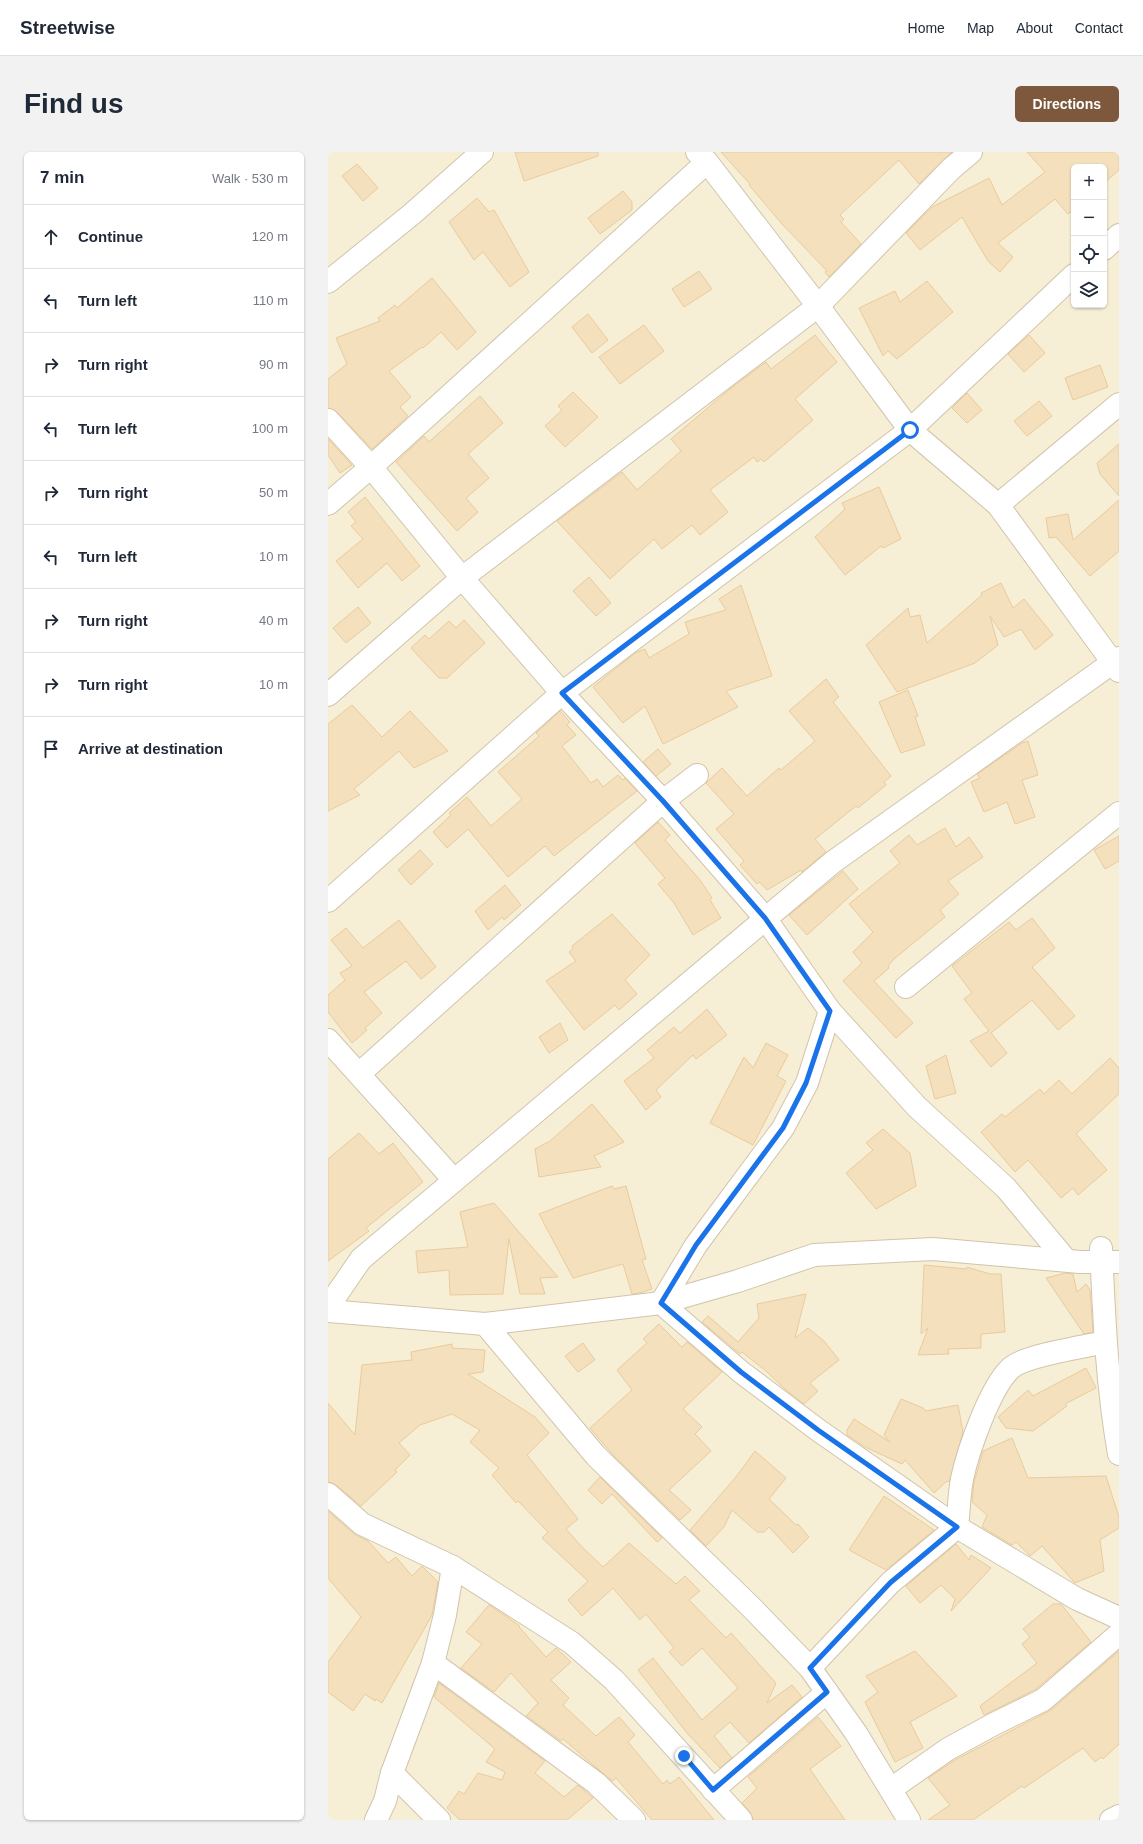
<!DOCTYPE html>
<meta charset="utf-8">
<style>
body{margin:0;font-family:Helvetica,sans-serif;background:#f2f2f3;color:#1f2937}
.controls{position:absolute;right:12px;top:12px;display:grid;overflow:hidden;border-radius:6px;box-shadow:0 1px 3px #0004}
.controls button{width:36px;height:36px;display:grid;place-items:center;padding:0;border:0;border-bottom:1px solid #e0e1e3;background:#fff;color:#1f2937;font:20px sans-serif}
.stop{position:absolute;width:12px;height:12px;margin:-9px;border:3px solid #1a73e8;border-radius:50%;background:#fff}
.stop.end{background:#1a73e8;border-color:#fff;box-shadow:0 1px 4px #0008}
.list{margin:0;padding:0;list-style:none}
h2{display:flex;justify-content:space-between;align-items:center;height:52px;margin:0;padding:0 16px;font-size:17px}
h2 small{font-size:13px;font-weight:400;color:#747a83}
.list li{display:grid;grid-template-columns:26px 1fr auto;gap:12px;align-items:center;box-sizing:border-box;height:64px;padding:0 16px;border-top:1px solid #e0e1e3}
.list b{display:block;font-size:15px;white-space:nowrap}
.list em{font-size:13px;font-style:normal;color:#747a83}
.icon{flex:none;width:22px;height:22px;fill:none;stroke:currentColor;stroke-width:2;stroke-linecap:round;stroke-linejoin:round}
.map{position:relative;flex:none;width:791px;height:1668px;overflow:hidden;border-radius:6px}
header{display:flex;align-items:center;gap:24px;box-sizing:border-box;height:56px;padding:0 20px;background:#fff;border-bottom:1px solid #e0e1e3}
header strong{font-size:19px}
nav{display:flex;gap:22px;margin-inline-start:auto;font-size:14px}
.intro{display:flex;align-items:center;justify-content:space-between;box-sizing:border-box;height:96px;padding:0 24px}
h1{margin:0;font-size:28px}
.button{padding:10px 18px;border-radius:6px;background:#7d583d;color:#fff;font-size:14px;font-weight:700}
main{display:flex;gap:24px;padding:0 24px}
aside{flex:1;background:#fff;border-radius:6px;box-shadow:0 1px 3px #0004}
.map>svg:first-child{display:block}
</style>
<header>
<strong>Streetwise</strong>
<nav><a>Home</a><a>Map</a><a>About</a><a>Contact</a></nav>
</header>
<div class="intro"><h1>Find us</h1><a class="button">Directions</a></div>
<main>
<aside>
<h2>7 min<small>Walk · 530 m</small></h2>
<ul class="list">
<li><svg class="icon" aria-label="ahead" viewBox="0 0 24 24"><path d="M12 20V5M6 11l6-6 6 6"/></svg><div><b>Continue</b></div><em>120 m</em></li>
<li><svg class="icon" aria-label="left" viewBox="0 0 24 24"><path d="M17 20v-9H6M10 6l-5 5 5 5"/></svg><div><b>Turn left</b></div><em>110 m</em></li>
<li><svg class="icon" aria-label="right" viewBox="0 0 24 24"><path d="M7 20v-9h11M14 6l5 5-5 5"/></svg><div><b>Turn right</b></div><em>90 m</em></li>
<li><svg class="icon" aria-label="left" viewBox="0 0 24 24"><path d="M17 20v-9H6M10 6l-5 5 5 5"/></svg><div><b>Turn left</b></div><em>100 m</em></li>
<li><svg class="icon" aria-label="right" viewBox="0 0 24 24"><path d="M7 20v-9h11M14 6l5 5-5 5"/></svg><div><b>Turn right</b></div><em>50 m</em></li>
<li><svg class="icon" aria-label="left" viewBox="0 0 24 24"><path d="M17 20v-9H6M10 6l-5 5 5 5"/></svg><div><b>Turn left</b></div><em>10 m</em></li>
<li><svg class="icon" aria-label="right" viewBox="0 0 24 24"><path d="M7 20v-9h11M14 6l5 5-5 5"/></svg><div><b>Turn right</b></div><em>40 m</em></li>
<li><svg class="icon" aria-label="right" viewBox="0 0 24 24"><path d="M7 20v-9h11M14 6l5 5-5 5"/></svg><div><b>Turn right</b></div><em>10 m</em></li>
<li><svg class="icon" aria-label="arrive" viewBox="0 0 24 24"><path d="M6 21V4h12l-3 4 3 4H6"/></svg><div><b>Arrive at destination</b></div></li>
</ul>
</aside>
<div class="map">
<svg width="791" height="1668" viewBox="0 0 791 1668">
<rect width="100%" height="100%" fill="#fefae7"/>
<path fill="#f6eed5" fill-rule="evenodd" d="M0 0H791V1668H0ZM746 15H776V153H746Z"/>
<g fill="#f5e0bd" stroke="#e9cb9c">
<path d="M187 0H270V4L196 29Z"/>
<path d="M393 0H624L591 32 571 8 512 63 516 67 513 70 533 92 501 125 497 120 499 119 454 72 421 33 422 32Z"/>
<path d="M699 0H791V18L776 31V15H746V57L740 62 727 47 670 91 685 105 672 120 660 109 634 65 592 98 578 81 604 55 661 26 674 53 717 20Z"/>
<path d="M29 12 50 36 35 49 14 24Z"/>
<path d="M295 39 304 50V58L272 82 260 66Z"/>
<path d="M149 46 161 60 166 58 201 120 182 135 155 100 146 108 121 70Z"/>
<path d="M371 119 384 137 356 155 344 137Z"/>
<path d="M104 126 148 180 129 198 113 180 95 196 94 195 61 219 83 245 72 255 80 264 44 297 9 260 0 256V227L19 212 8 186 52 169 50 166 67 153 69 156Z"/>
<path d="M599 129 625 160 569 207 560 199 555 204 531 156 567 139 572 150Z"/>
<path d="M260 162 280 188 264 201 244 175Z"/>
<path d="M316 173 336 199 292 232 271 205Z"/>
<path d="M487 183 509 210 467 247 485 268 436 310 433 307 429 310 426 305 382 338 400 360 372 383 364 373 334 397 326 387 282 427 229 369 294 320 309 338 353 299 343 287 402 237 438 210 443 217Z"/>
<path d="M701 183 717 201 696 220 680 202Z"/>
<path d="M772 213 780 235 745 248 737 226Z"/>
<path d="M245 240 270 265 237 295 217 274 234 258 230 254Z"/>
<path d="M639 241 654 258 639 271 624 256Z"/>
<path d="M152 244 175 271 140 302 161 326 138 346 150 360 129 379 68 310 96 284 101 290Z"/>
<path d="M711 249 724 264 699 284 686 269Z"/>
<path d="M0 287 24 313 12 321 0 303Z"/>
<path d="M791 292V344L772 322 769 311Z"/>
<path d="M551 335 573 387 555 396 553 394 517 423 487 385 517 357 514 351Z"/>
<path d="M37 345 92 414 74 429 59 411 30 436 8 409 35 387 23 374 28 370 20 360Z"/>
<path d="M791 348V399L762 424 728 385 721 386 718 366 740 362 745 388Z"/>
<path d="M261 425 283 451 268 464 245 439Z"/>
<path d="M673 431 685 456 696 447 725 483 707 498 693 477 676 485 662 464 670 493 647 511 569 540 538 493 580 456 582 465 592 463 599 491 654 443 653 441Z"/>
<path d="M413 433 444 524 398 539 410 555 335 592 317 554 295 571 265 535 307 501 317 497 321 506 361 482 357 470 398 458 391 447Z"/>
<path d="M30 455 43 471 18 491 5 476Z"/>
<path d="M136 468 157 491 119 526H111L83 496 97 483 101 487 121 469 128 476Z"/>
<path d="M498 527 511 545 505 550 563 624 556 630 558 633 530 656 528 654 487 687 498 700 474 720 473 718 439 738 431 730 429 732 412 713 416 709 388 677 406 662 378 631 394 616 419 644 451 616 453 618 487 589 461 559Z"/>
<path d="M580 538 590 564 587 565 597 593 573 601 551 550Z"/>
<path d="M24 553 54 585 82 559 120 599 86 616 71 599 26 637 32 643 0 659V572Z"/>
<path d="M232 559 242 570 239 573 248 583 234 594 263 631 269 627 275 635 290 623 295 628 297 626 309 639 226 704 217 694 180 725 140 677 119 696 105 680 123 663 121 661 139 645 163 674 194 647 170 620 211 584 208 581Z"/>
<path d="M700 589 710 623 694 628 707 665 687 672 679 650 656 660 643 630 652 626 649 622 694 591Z"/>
<path d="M330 597 343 612 328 624 315 610Z"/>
<path d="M330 670 342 683 337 688 372 728 384 746 382 748 393 766 365 783 346 751 330 732 337 726 307 691Z"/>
<path d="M617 676 628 695 641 685 655 705 620 729 631 742 612 758 617 765 566 807 560 814 561 816 546 829 585 871 568 886 515 829 534 811 525 800 545 780 521 752 572 711 562 699 581 683 589 693Z"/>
<path d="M791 684V709L777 717 766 698Z"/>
<path d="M92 698 105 712 83 733 70 718Z"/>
<path d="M515 719 530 737 479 783 461 763Z"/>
<path d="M177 733 193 753 176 768 174 765 160 778 147 759Z"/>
<path d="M284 762 322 803 297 828 309 842 291 858 287 853 256 878 218 829 248 809 241 800 245 796 244 794Z"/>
<path d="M704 766 727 796 704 815 747 864 730 878 704 848 663 881 679 901 663 915 642 889 661 879 636 847 644 841 624 814 681 770 688 778Z"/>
<path d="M71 768 108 815 93 827 78 809 36 840 54 861 37 876 39 878 24 891 0 860V843L17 828 12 821 24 814 3 788 18 776 35 796Z"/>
<path d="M379 857 399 883 368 907 365 903 328 938 333 945 318 958 296 929 326 906 319 898 346 875 352 881Z"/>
<path d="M232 871 240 888 221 901 211 885Z"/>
<path d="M438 891 460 903 449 924 458 929 425 993 382 971 416 905 425 916Z"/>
<path d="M618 903 628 941 607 947 598 914Z"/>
<path d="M782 906 791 916V942L748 982 779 1018 750 1043 745 1036 733 1046 700 1008 687 1020 653 980 674 962 677 965 712 937 716 942 731 928 744 942Z"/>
<path d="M264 952 296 990 266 1004 273 1015 211 1025 207 997 222 989Z"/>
<path d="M555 977 582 1001 588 1034 548 1057 518 1021 545 998 538 991Z"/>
<path d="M31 981 51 1002 65 991 95 1030 38 1076 41 1079 0 1109V1007Z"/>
<path d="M284 1034 286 1037 298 1034 318 1107 314 1108 324 1137 312 1141 304 1142 295 1112 245 1126 211 1062Z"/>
<path d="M166 1051 230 1125 212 1126 217 1142H192L181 1087 175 1142 122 1143 121 1118 90 1121 88 1099 140 1095 132 1060Z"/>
<path d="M596 1113 638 1117 639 1115 662 1122H673L677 1180 653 1182V1196L620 1197 621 1202 590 1203 600 1176 593 1182Z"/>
<path d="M738 1121 745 1122 749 1140 758 1132 762 1138 765 1180 756 1182 718 1126Z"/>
<path d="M478 1142 467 1186 480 1176 496 1189 511 1208 482 1231 490 1239 476 1252 457 1237 438 1219 414 1200 412 1202 374 1170 380 1164 410 1190 431 1166 429 1152Z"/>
<path d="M331 1172 354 1195 359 1190 394 1220 355 1257 374 1275 367 1282 383 1299 341 1338 363 1358 352 1368 286 1304 262 1276 304 1238 289 1218 319 1191 315 1187Z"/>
<path d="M255 1191 267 1208 250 1220 237 1204Z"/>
<path d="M124 1192V1196L157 1198 155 1220 140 1222 207 1265 221 1281 199 1303 250 1367 238 1377 253 1394 275 1415 301 1391 348 1432 357 1424 372 1439 361 1448 398 1486 403 1481 448 1531 439 1551 464 1533 474 1545 421 1591 402 1570 386 1584 404 1606 392 1616 359 1581 310 1518 325 1506 374 1568 410 1536 374 1496 354 1514 341 1500 346 1496 318 1462 312 1468 285 1436 254 1464 240 1448 260 1429 214 1386 220 1380 190 1349 188 1351 164 1323 171 1316 142 1290 152 1278 124 1262 92 1273 71 1291 82 1303 67 1318 69 1320 33 1354 8 1333 0 1330V1251L27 1283 34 1213 84 1208 83 1200Z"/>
<path d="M758 1216 768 1236 737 1252 739 1254 705 1279 678 1276 670 1265 700 1238 705 1244Z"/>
<path d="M573 1247 595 1256 598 1259 630 1253 635 1280 621 1330 619 1329 606 1341 577 1308 574 1312 537 1295 519 1283V1278L526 1267 562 1290 556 1283Z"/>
<path d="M684 1286 700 1326 778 1324 791 1365V1376L772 1388 776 1419 747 1431 714 1394 702 1404 688 1390 684 1393 654 1375 659 1363 644 1350 646 1330 655 1299Z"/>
<path d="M427 1299 458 1326 441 1347 468 1373 470 1372 481 1385 465 1401 441 1375 436 1380H429L404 1358 396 1375 378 1394 362 1378 408 1325Z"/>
<path d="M272 1325 334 1386 329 1390 284 1342 274 1352 260 1338Z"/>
<path d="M556 1344 606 1378 558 1418 521 1398Z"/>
<path d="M0 1359 26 1382 40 1389 60 1411 68 1405 84 1424 94 1414 110 1430 104 1463 54 1551 48 1547 47 1549 37 1542 25 1559 0 1540V1510L33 1465 0 1426Z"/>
<path d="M628 1392 641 1408 643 1403 663 1416 623 1459 627 1447 613 1433 592 1451 578 1434Z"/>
<path d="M725 1452H733L763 1490 708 1537 656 1563 652 1554 709 1511 694 1492 702 1485 695 1477Z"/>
<path d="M161 1453 192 1474 191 1475 218 1505 228 1496 243 1510 223 1528 241 1546 235 1553 268 1584 291 1565 307 1583 300 1590 335 1632 339 1628 342 1632 351 1625 386 1668H324L288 1626 284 1629 235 1587 233 1589 198 1564 210 1551 183 1521 166 1540 133 1516 154 1492 138 1480Z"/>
<path d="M587 1499 629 1544 582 1570 595 1596 567 1610 537 1550 550 1540 538 1524Z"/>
<path d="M791 1499V1592L775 1607 773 1605 767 1610 755 1596 696 1636 694 1634 645 1668H600L622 1653 600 1626 627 1608 723 1558Z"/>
<path d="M111 1531 217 1609 207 1621 236 1645 250 1633 265 1646 239 1668H132L119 1656 131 1639 136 1642 150 1621 174 1628 177 1620 158 1610 167 1597 106 1545Z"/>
<path d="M490 1565 513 1594 482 1617 517 1668H425L422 1660 414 1651 429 1636 420 1625Z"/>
</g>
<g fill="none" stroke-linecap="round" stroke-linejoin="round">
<defs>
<g id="street">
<path d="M369 0 379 10 490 154 582 278 670 353 791 519"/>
<path d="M776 97 791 83"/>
<path d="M0 130 84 62 154 0"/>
<path d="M0 268 43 315 134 426 234 541 335 649 437 766 502 859 589 955 678 1036 738 1108"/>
<path d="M0 352 43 315 379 10"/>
<path d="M670 353 791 252"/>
<path d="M0 543 134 426 490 154 623 17 643 0"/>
<path d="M0 749 234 541 582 278 746 123"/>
<path d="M578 835 791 661"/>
<path d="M502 859 479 931 455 976 368 1093 333 1151 413 1220 490 1278 629 1375 749 1447 791 1466"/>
<path d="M0 888 126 1028"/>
<path d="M31 922 335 649 369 623"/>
<path d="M773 1096C776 1165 779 1234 791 1302"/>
<path d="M0 1155 33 1107 505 710 791 506"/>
<path d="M0 1159 157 1172 333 1151 410 1129 486 1103 605 1097 752 1110H791"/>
<path d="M157 1172 268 1304 426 1458 482 1516 528 1581 581 1668"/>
<path d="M0 1342 34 1372 125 1415"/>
<path d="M105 1511 268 1631 306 1668"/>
<path d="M482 1516 562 1431 629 1375C631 1360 631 1342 634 1327 640 1299 662 1235 683 1216 697 1203 757 1195 777 1190"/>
<path d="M64 1621 111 1668"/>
<path d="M563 1637 620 1597 666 1572 715 1548 791 1482"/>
<path d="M385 1638 499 1540"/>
<path d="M48 1668 57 1649 64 1621 105 1511 117 1463 125 1415 244 1491 286 1528 413 1668"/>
<path d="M783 1668 791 1664"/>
</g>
</defs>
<use href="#street" stroke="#d1c4ac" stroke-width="24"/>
<use href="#street" stroke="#fff" stroke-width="22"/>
</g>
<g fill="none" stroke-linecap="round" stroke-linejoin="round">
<path stroke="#1a73e8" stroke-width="5" d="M356 1604 385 1638 499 1540 482 1516 562 1431 629 1375 490 1278 413 1220 333 1151 368 1093 455 976 478 931 502 859 437 766 335 649 234 541 582 278"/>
</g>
</svg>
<div class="controls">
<button>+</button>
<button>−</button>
<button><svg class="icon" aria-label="locate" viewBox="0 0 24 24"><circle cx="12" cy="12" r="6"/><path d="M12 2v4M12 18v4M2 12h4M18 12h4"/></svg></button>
<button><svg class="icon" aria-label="layers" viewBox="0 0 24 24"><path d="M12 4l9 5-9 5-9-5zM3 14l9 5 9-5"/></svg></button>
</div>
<div class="stop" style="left:582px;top:278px"></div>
<div class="stop end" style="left:356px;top:1604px"></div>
</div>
</main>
